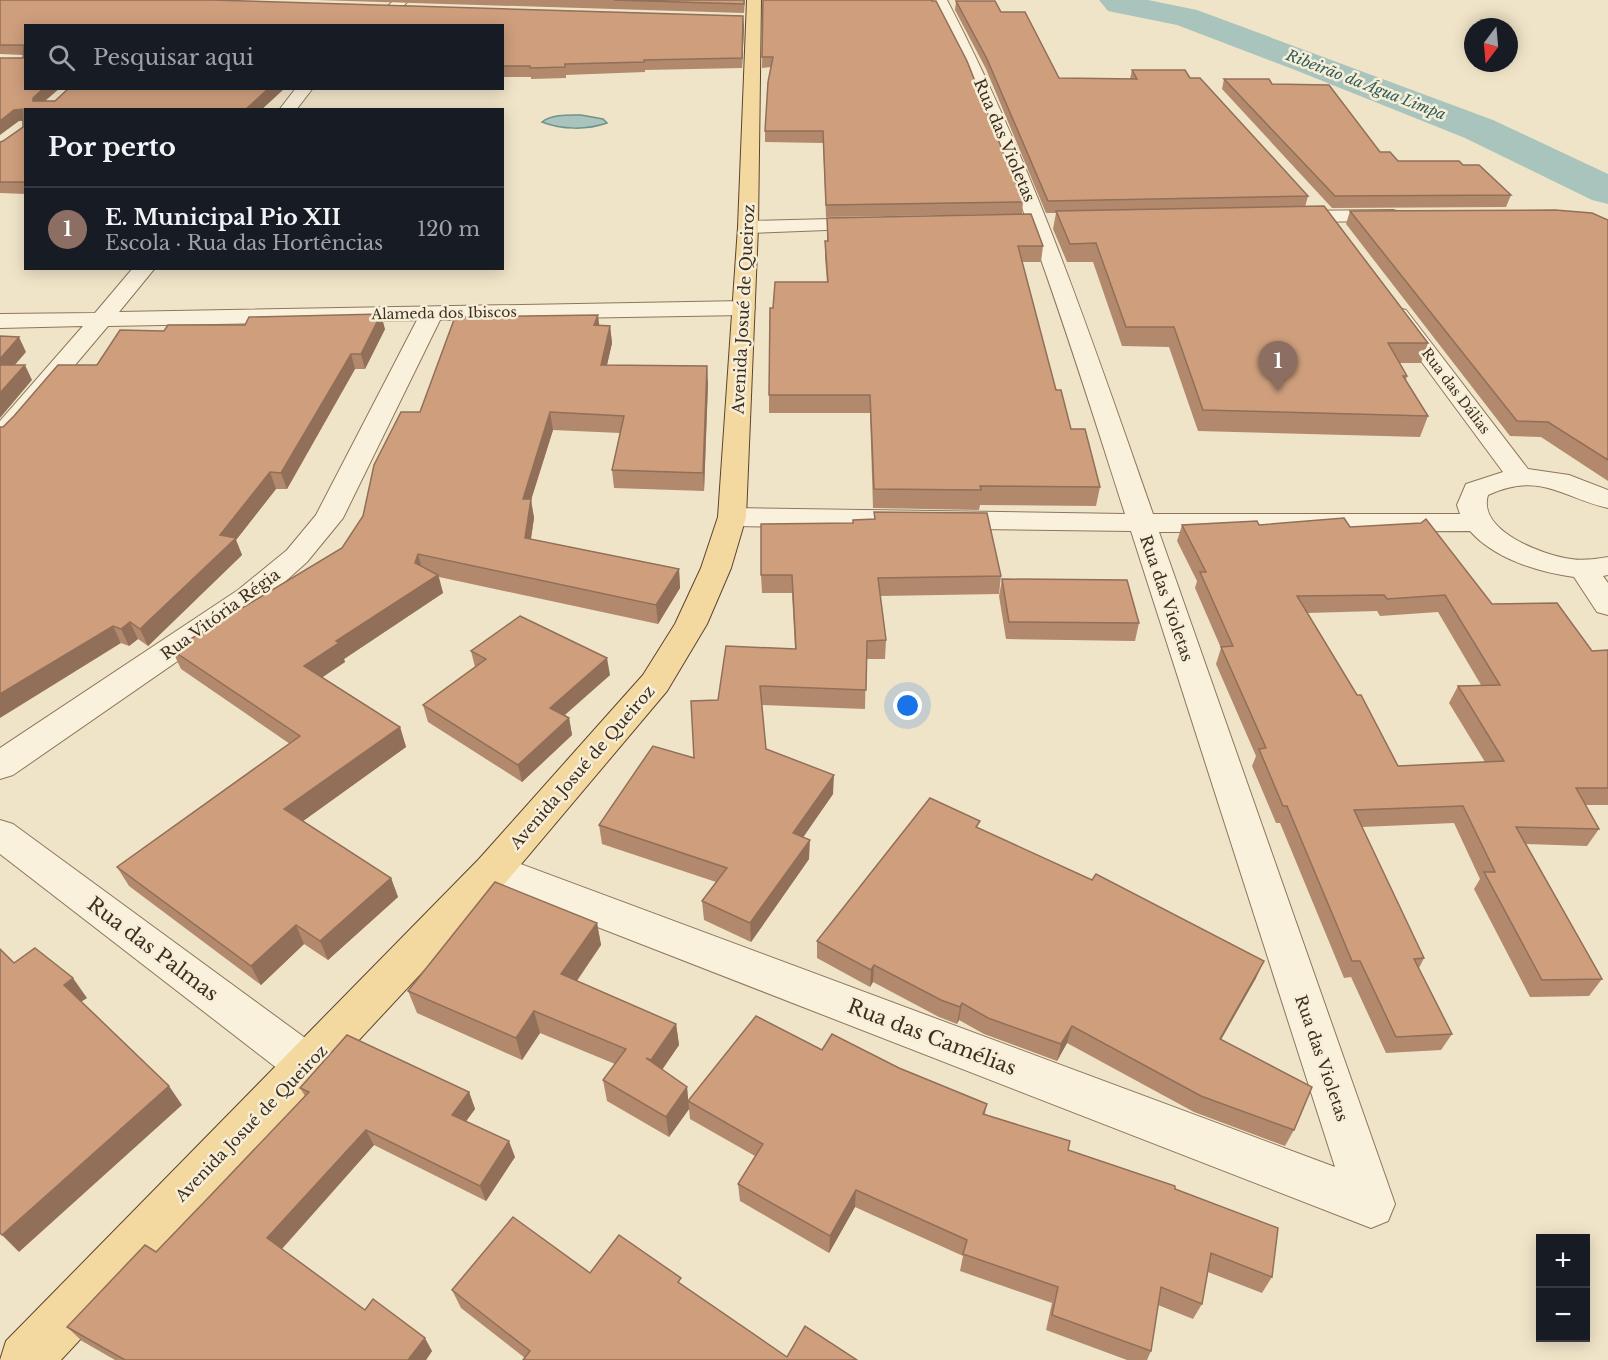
<!DOCTYPE html>
<html lang="pt">
<meta charset="utf-8">
<style>
body{margin:0;font-family:"Libre Baskerville",serif;background:#20242c;color:#f1f3f6}
.controls{position:absolute;right:18px;bottom:18px;display:grid;overflow:hidden;border-radius:0px;box-shadow:0 3px 15px #0003}
.controls button{width:54px;height:54px;display:grid;place-items:center;padding:0;border:0;border-bottom:2px solid #363941;background:#171b24;color:#f1f3f6;font:30px sans-serif}
.compass{position:absolute;left:1464px;top:18px;width:54px;height:54px;border-radius:50%;background:#171b24;box-shadow:0 3px 15px #0003;rotate:196deg}
.you{position:absolute;left:908px;top:706px;width:21px;height:21px;margin:-15px;border:4px solid #fff;border-radius:50%;background:#1a73e8;box-shadow:0 0 0 9px #1a73e833}
.badge{display:grid;place-items:center;width:39px;height:39px;border-radius:50%;background:#db2777;color:#fff;font-size:20px;font-weight:700}
.pin{position:absolute;translate:-50% -50px;filter:drop-shadow(0 2px 3px #0008)}
.pin::after{content:'';position:absolute;top:32px;width:21px;height:18px;background:inherit;clip-path:polygon(0 0,100% 0,50% 100%)}
.list{margin:0;padding:0;list-style:none}
h2{display:flex;justify-content:space-between;align-items:center;height:78px;margin:0;padding:0 24px;font-size:26px}
h2 small{font-size:20px;font-weight:400;color:#9ea1a6}
.list li{display:grid;grid-template-columns:39px 1fr auto;gap:18px;align-items:center;box-sizing:border-box;height:84px;padding:0 24px;border-top:2px solid #363941}
.list b{display:block;font-size:22px;white-space:nowrap}
.list p{margin:0;font-size:20px;white-space:nowrap;color:#9ea1a6}
.list em{font-size:20px;font-style:normal;color:#9ea1a6}
.icon{flex:none;width:33px;height:33px;fill:none;stroke:currentColor;stroke-width:2;stroke-linecap:round;stroke-linejoin:round}
.map{position:relative;flex:none;width:1608px;height:1360px;overflow:hidden}
.search{position:absolute;background:#171b24;box-shadow:0 3px 15px #0003;left:24px;top:24px;width:480px;height:66px;display:flex;align-items:center;gap:15px;box-sizing:border-box;padding:0 21px;border-radius:0px;color:#9ea1a6;font-size:22px}
.panel{position:absolute;background:#171b24;box-shadow:0 3px 15px #0003;left:24px;top:108px;width:480px;height:162px;border-radius:0px}
.map>svg:first-child{display:block}
</style>
<div class="map">
<svg width="1608" height="1360" viewBox="0 0 1608 1360">
<rect width="100%" height="100%" fill="#f0e4c8"/>
<path fill="#a9c4bc" stroke="#6f938a" stroke-width="1.5" d="M581 115 603 119 607 123C587 130 562 130 542 122 551 114 570 115 581 115Z"/>
<g fill="none" stroke-linecap="round" stroke-linejoin="round">
<path fill="#a9c4bc" fill-rule="evenodd" d="M1099 0H1148L1197 10 1493 120 1608 174V204L1592 200 1465 138 1290 68 1177 25 1108 11Z"/>
<defs>
<g id="minor">
<path d="M394 0H409L384 26H368Z"/>
<path d="M933 0H947C1033 164 1092 340 1153 514H1460L1457 505 1466 484 1503 472 1387 315 1390 310 1398 308 1406 310 1528 469 1569 475 1608 490V508C1561 497 1540 471 1488 495 1477 531 1543 555 1571 559 1584 561 1595 559 1608 557V575L1603 576 1608 583V615L1597 612 1574 577C1538 572 1495 559 1470 531L1159 532 1395 1204 1388 1221 1371 1228 479 881 474 870 479 859 493 855 507 859 1335 1167 1131 531 732 526 722 523 718 517 722 511 732 508 1125 514C1069 340 1015 164 933 0Z"/>
<path d="M296 88H313L296 110H279Z"/>
<path d="M1393 210 1400 212 1403 216 1400 220 1286 223 1279 221 1276 217 1279 213 1286 211Z"/>
<path d="M871 218 878 220 881 224 878 228 748 233 741 231 738 227 741 223 748 221Z"/>
<path d="M133 268H155L119 312 744 301 752 303 755 308 752 313 744 315 440 320 343 518 307 562 260 604 13 775 0 779V748L238 590 287 550 316 515 417 320 108 326 20 430 9 441 0 443V421L83 326 0 328V314L95 313Z"/>
<path d="M0 820 13 824 323 1051 329 1065 323 1079 307 1085 291 1079 0 854Z"/>
</g>
<path id="primary" d="M747 0H761L758 227 746 517 731 568 707 624 667 691 507 881 61 1360H0L6 1341 479 859 643 675 675 624 701 568 718 517 738 227Z"/>
</defs>
<use href="#minor" stroke="#8d765c" stroke-width="2"/>
<use href="#primary" stroke="#5b4430" stroke-width="2"/>
<use href="#minor" fill="#faf1dc" fill-rule="evenodd"/>
<use href="#primary" fill="#f3d9a0" fill-rule="evenodd"/>
</g>
<g fill="#b2896c" fill-rule="evenodd">
<path d="M0 0 744 26 742 68 645 70V72L566 75V78L531 79V77H502V26H26L46 101H55L69 88H285L261 110H26V194L0 193V142L3 141 23 127V121H19L24 55 0 54Z"/>
<path d="M317 0H745L744 13Z"/>
<path d="M763 0 1023 202 1022 214 826 217 823 143 765 142V131L771 67 762 68Z"/>
<path d="M956 1 1001 12 1059 78 1130 79 1132 70 1190 78 1308 196 1305 207 1428 343 1421 363H1400L1407 376 1406 380 1428 416 1420 437 1198 431 1169 347 1122 346 1093 262H1067L1053 229 1056 213H1046L986 69 955 10Z"/>
<path d="M1224 79 1272 84 1380 152 1398 161 1463 165 1511 195 1506 207 1332 208 1222 89Z"/>
<path d="M1350 211 1608 220V481L1541 437 1510 436 1346 224Z"/>
<path d="M827 218 1043 246 1041 262H1022L1056 390 1071 429 1100 487 1096 506 980 505 979 510 873 508 870 413H769V395L773 308 827 282 825 258V241H827Z"/>
<path d="M600 325 610 326 612 343 607 365 708 383 704 491 614 488 612 470 620 433 553 430 531 500 534 518 531 539 679 569 680 588 658 624 439 577 443 593 344 659 345 662 322 677 400 727 406 747 303 821 391 878 398 897 328 960 304 944 261 985 129 886 117 867 290 744 181 669 172 650 342 548 363 516 420 412Z"/>
<path d="M385 329 365 369H355L287 489H276L236 540 242 555 148 646 138 639 129 646 121 643 3 427 97 365 164 331Z"/>
<path d="M874 512 1001 576 999 594 880 596 886 640 885 659H866L865 709 762 705 766 749 833 794 803 837 809 859 751 942 704 920 702 901 716 882 602 844 599 825 694 758 718 700 795 649 792 593H762L761 575 853 523 874 519Z"/>
<path d="M1182 525 1350 527 1492 604 1592 651 1608 650V805H1585L1599 829 1587 846 1526 844 1602 979 1589 996 1530 997 1474 889 1480 879 1454 823 1362 827 1424 958 1419 968 1452 1034 1441 1050 1386 1053 1351 977 1344 978 1280 823H1276L1252 766 1256 756 1216 664 1221 648 1195 588 1197 581 1177 541ZM1377 611 1380 616 1438 612 1481 685 1458 686 1449 703 1485 762 1398 766 1307 613Z"/>
<path d="M1002 579 1139 623 1135 641 1006 639 999 596Z"/>
<path d="M471 651 610 675 565 715 569 718 572 735 522 782 428 722 423 705 475 667Z"/>
<path d="M979 829 1256 978 1221 1040 1294 1130 1285 1146 1194 1112 1067 1043 1057 1061 984 1034 959 1020 957 1024 939 1017 873 982 870 987 817 958V941Z"/>
<path d="M597 923 601 945 577 981 676 1024 679 1045 662 1070 687 1087 688 1101 822 1050 899 1068 987 1104 985 1114 1068 1150 1175 1189 1272 1277 1262 1293 1208 1272 1202 1304 1193 1319 1158 1305 1151 1351 1147 1360H1127L1046 1330 1052 1303 960 1271 963 1256 855 1207 829 1253 740 1201 738 1184 755 1156 690 1119 689 1109 669 1137 607 1101 603 1080 615 1064 540 1033 522 1060 417 1013 408 991Z"/>
<path d="M300 1088 469 1092 475 1109 466 1121 515 1157 486 1201 374 1145 282 1249 365 1310 432 1351 426 1360H115L82 1341 67 1327 156 1252 305 1096Z"/>
<path d="M590 1273 682 1285 787 1357 857 1360 525 1358 461 1308 452 1290Z"/>
</g>
<g fill="#916f58">
<path d="M743 16 744 26 742 68V58Z"/>
<path d="M44 88H60L37 108 33 101V98Z"/>
<path d="M269 88H285L261 110H245Z"/>
<path d="M23 109 26 120 19 121 0 135V121L14 110Z"/>
<path d="M381 314 385 329 365 369 361 354Z"/>
<path d="M598 315 600 331 594 325Z"/>
<path d="M610 326 612 343 603 382 601 365Z"/>
<path d="M19 337 26 352 2 380 0 376V359Z"/>
<path d="M351 354 355 369 287 489 281 473Z"/>
<path d="M25 365 32 380 0 418V393Z"/>
<path d="M707 366 708 383 704 491 703 473Z"/>
<path d="M550 412 553 430 531 500 534 518 528 557 525 538 523 499Z"/>
<path d="M270 472 276 489 236 540 242 555 148 646 140 629 220 535Z"/>
<path d="M418 554 423 573 415 563Z"/>
<path d="M679 569 680 588 658 624 656 605Z"/>
<path d="M438 575 443 593 344 659 345 662 311 685 304 666 336 641Z"/>
<path d="M130 622 138 639 129 646 121 629Z"/>
<path d="M113 626 121 643 0 718V694Z"/>
<path d="M607 658 610 675 553 725 550 708Z"/>
<path d="M569 718 572 735 522 782 518 765Z"/>
<path d="M400 727 406 747 292 829 284 809Z"/>
<path d="M834 775 833 794 793 852V833Z"/>
<path d="M810 840 809 859 751 942 750 923Z"/>
<path d="M391 878 398 897 328 960 320 941Z"/>
<path d="M597 923 601 945 566 996 561 974Z"/>
<path d="M296 925 304 944 261 985 251 966Z"/>
<path d="M1264 961 1256 978 1212 1055 1220 1039Z"/>
<path d="M874 965 873 982 870 987 871 970Z"/>
<path d="M73 978 87 998 78 1004 64 985Z"/>
<path d="M962 1003 959 1020 957 1024 960 1007Z"/>
<path d="M534 1011 540 1033 522 1060 516 1038Z"/>
<path d="M676 1024 679 1045 654 1081 651 1060Z"/>
<path d="M1072 1026 1067 1043 1057 1061 1061 1044Z"/>
<path d="M169 1086 182 1105 19 1252 2 1235Z"/>
<path d="M687 1087 689 1109 669 1137 666 1117Z"/>
<path d="M469 1092 475 1109 459 1131 452 1115Z"/>
<path d="M366 1130 374 1145 278 1253 267 1238Z"/>
<path d="M509 1141 515 1157 486 1201 480 1186Z"/>
<path d="M856 1190 855 1207 829 1253 830 1236Z"/>
<path d="M425 1338 432 1351 426 1360H408Z"/>
</g>
<g fill="#cf9f7d" stroke="#916f58" stroke-width="1.5" fill-rule="evenodd">
<path d="M0 0H212L743 16 742 58 644 60V62L565 64V67L530 68V66H502V26H26V88H44L33 98V101H55L69 88H269L245 110H26V182H0V142L3 141 23 127V109L14 110 0 121V58H23L24 45H0Z"/>
<path d="M614 0H744V4Z"/>
<path d="M763 0H931L932 1H936L967 61 1023 202 826 205 823 131H765L768 82 773 57H762Z"/>
<path d="M956 1H995L1001 12H1025L1059 78 1137 79 1132 70H1185L1190 78H1200L1308 196 1048 201 987 59Z"/>
<path d="M1224 79H1269L1272 84 1329 85 1380 152H1390L1398 161H1459L1463 165H1479L1511 195 1335 196Z"/>
<path d="M1324 206 1428 343H1388L1407 376H1403L1428 416 1203 410 1174 327H1126L1096 243 1070 244 1056 211Z"/>
<path d="M1555 210 1592 213 1608 220V460L1548 422 1517 421 1350 211Z"/>
<path d="M1031 214 1043 246H1018L1056 390H1061L1071 429H1085L1100 487 980 486 981 490 874 489 870 395H769L770 308H773L775 282H828L825 241H828L827 218Z"/>
<path d="M381 314 361 354H351L281 473 270 472 220 535 236 538 140 629 130 622 121 629 113 626 0 694V427H3L14 416 58 365H97L120 330 164 331 168 325H245L249 317Z"/>
<path d="M598 315 594 325 610 326 601 365 707 366 703 473 612 470 624 416 550 412 523 499H531L525 538 679 569 656 605 418 554 415 563 438 575 336 641 339 643 304 666 400 727 284 809 391 878 320 941 296 925 251 966 117 867 300 736 172 650 342 548 363 516 374 465 401 412H420L455 317Z"/>
<path d="M0 336 19 337 0 359Z"/>
<path d="M0 365H25L0 393Z"/>
<path d="M874 512 987 513 1001 576 878 578 886 640 867 641 866 690 760 686 766 749 834 775 793 833 810 840 750 923 702 901 727 868 599 825 653 746 694 758 691 701 718 700 726 646 796 649 792 575H761V524L853 523V520L875 519Z"/>
<path d="M1344 518 1350 527 1421 523 1426 519 1492 604 1557 603 1592 651 1608 650V788H1576L1599 829 1516 827 1602 979 1542 980 1484 872H1495L1463 806 1354 810 1424 958 1414 959 1452 1034 1396 1037 1360 961H1352L1287 806H1283L1259 749 1266 748 1221 647 1233 646 1200 572H1206L1182 525 1257 521 1259 525ZM1384 595 1387 599 1445 595 1500 685 1458 686 1504 761 1398 766 1361 695H1357L1297 596Z"/>
<path d="M1002 579 1127 580 1139 623 1009 622Z"/>
<path d="M520 616 607 658 550 708 569 718 518 765 423 705 486 659 471 651Z"/>
<path d="M930 798 980 821 976 827 1092 880 1096 874 1264 961 1220 1039 1312 1087 1294 1130 1201 1096 1072 1026 1061 1044 988 1018 962 1003 960 1007 941 1000 874 965 871 970 817 941Z"/>
<path d="M495 882 597 923 561 974 676 1024 651 1060 646 1058 687 1087 666 1117 603 1080 626 1049 534 1011 516 1038 408 991Z"/>
<path d="M35 948 73 978 64 985 169 1086 2 1235 0 1233V949L14 963Z"/>
<path d="M756 1016 822 1050 832 1034 899 1068 987 1104 983 1114 1070 1141 1068 1150 1175 1186V1189L1278 1228 1272 1277 1211 1253 1202 1304 1161 1287 1151 1351 1052 1315 1058 1287 963 1254 967 1240 856 1190 830 1236 738 1184 763 1144 688 1101Z"/>
<path d="M347 1035 469 1092 452 1115 509 1141 480 1186 366 1130 267 1238 365 1310 373 1299 425 1338 408 1360H125L67 1327 145 1245 156 1252 210 1196 309 1092 300 1088Z"/>
<path d="M513 1217 590 1273 619 1235 681 1278 678 1282 787 1357 805 1326 857 1360H523L530 1351 452 1290Z"/>
</g>
<g text-anchor="middle" stroke-width="5" stroke-linejoin="round" paint-order="stroke">
<g font-size="14" fill="#3d2e20" stroke="#f7eed8">
<text transform="translate(444 313) rotate(-1)" y="5">Alameda dos Ibiscos</text>
<text transform="translate(1456 391) rotate(53)" y="5">Rua das Dálias</text>
</g>
<g font-size="15" font-style="italic" fill="#2f5d5a" stroke="#f7eed8">
<text transform="translate(1366 85) rotate(21)" y="5">Ribeirão da Água Limpa</text>
</g>
<g font-size="16" fill="#3d2e20" stroke="#f7eed8">
<text transform="translate(1005 140) rotate(67)" y="6">Rua das Violetas</text>
<text transform="translate(743 309) rotate(-87)" y="6">Avenida Josué de Queiroz</text>
<text transform="translate(1167 598) rotate(71)" y="6">Rua das Violetas</text>
<text transform="translate(220 614) rotate(-36)" y="6">Rua Vitória Régia</text>
<text transform="translate(582 767) rotate(-49)" y="6">Avenida Josué de Queiroz</text>
<text transform="translate(1322 1058) rotate(71)" y="6">Rua das Violetas</text>
<text transform="translate(251 1123) rotate(-46)" y="6">Avenida Josué de Queiroz</text>
</g>
<g font-size="20" fill="#3d2e20" stroke="#f7eed8">
<text transform="translate(153 949) rotate(37)" y="7">Rua das Palmas</text>
<text transform="translate(932 1037) rotate(21)" y="7">Rua das Camélias</text>
</g>
</g>
</svg>
<div class="controls">
<button>+</button>
<button>−</button>
</div>
<svg class="compass" viewBox="-18 -18 36 36"><path d="M0-13l5 13h-10z" fill="#e53935"/><path d="M0 13l5-13h-10z" fill="#9ea1a6"/></svg>
<div class="you"></div>
<div class="pin badge" style="left:1278px;top:391px;background:#8d6e63">1</div>
<div class="search"><svg class="icon" aria-label="search" viewBox="0 0 24 24"><circle cx="10" cy="10" r="6"/><path d="M15 15l6 6"/></svg>Pesquisar aqui</div>
<section class="panel">
<h2>Por perto<small></small></h2>
<ul class="list">
<li><span class="badge" style="background:#8d6e63">1</span><div><b>E. Municipal Pio XII</b><p>Escola · Rua das Hortências</p></div><em>120 m</em></li>
</ul>
</section>
</div>
